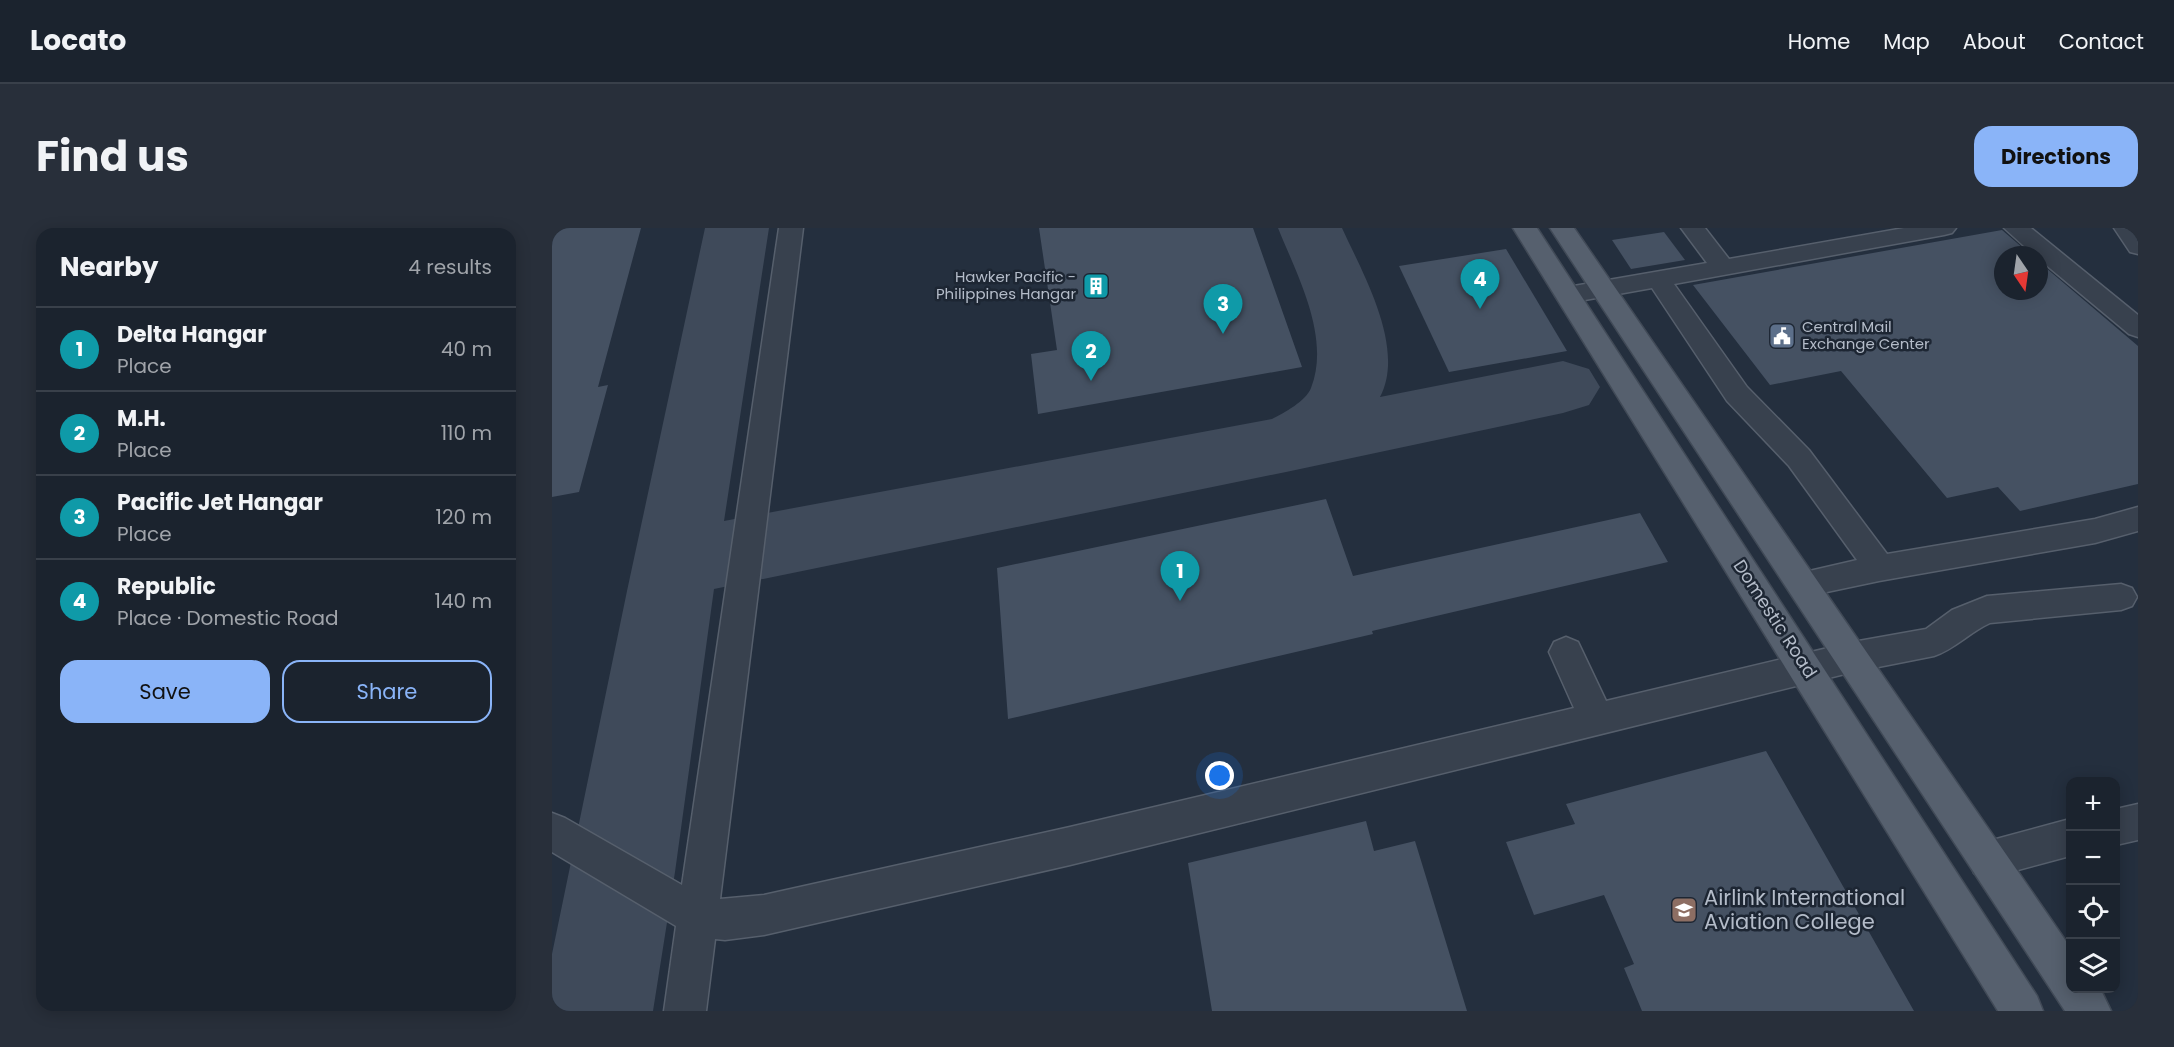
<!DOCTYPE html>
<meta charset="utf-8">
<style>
body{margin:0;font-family:Poppins,sans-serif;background:#282f3a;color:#f1f3f6}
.controls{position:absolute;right:18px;bottom:18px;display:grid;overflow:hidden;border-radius:12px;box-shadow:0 3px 15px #0003}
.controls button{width:54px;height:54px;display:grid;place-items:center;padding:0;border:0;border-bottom:2px solid #39404a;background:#1b232e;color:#f1f3f6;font:30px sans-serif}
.compass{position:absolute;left:1442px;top:18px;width:54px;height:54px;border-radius:50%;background:#1b232e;box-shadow:0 3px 15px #0003;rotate:167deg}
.you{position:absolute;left:668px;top:548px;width:21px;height:21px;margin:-15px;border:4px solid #fff;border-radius:50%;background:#1a73e8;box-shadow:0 0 0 9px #1a73e833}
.badge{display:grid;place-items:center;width:39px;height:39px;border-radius:50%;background:#8ab4f8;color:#fff;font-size:20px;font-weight:700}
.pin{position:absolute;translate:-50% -50px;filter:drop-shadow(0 2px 3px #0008)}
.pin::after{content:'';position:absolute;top:32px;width:21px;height:18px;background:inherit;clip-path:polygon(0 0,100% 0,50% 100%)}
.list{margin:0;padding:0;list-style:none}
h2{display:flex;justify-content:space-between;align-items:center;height:78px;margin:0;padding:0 24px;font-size:26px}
h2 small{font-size:20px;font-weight:400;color:#a0a4aa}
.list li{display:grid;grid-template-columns:39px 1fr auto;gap:18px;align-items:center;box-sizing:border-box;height:84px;padding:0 24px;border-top:2px solid #39404a}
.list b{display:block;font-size:22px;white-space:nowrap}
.list p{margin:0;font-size:20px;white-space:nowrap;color:#a0a4aa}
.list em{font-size:20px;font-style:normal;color:#a0a4aa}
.actions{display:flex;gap:12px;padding:18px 24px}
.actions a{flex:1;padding:14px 0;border:2px solid #8ab4f8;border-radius:18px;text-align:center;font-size:21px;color:#8ab4f8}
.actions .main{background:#8ab4f8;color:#111}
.icon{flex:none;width:33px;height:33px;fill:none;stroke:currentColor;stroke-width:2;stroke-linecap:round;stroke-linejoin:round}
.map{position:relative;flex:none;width:1586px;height:783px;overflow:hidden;border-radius:18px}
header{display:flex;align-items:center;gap:36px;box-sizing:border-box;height:84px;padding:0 30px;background:#1b232e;border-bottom:2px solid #39404a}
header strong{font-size:28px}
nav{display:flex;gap:33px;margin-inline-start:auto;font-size:21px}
.intro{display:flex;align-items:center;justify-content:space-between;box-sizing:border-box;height:144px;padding:0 36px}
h1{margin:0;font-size:42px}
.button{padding:15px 27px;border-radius:18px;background:#8ab4f8;color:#111;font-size:21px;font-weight:700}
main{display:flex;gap:36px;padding:0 36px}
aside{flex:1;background:#1b232e;border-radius:18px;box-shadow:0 3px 15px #0003}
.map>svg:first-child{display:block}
</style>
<header>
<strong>Locato</strong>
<nav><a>Home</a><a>Map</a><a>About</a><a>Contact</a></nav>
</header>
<div class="intro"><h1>Find us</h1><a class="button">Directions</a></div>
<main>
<aside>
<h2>Nearby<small>4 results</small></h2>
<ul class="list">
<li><span class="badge" style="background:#0f9aa8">1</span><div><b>Delta Hangar</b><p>Place</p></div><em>40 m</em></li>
<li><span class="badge" style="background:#0f9aa8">2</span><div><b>M.H.</b><p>Place</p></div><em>110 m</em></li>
<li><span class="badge" style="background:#0f9aa8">3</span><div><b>Pacific Jet Hangar</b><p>Place</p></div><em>120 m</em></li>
<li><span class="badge" style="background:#0f9aa8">4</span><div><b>Republic</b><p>Place · Domestic Road</p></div><em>140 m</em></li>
</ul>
<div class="actions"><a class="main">Save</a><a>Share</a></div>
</aside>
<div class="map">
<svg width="1586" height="783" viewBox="0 0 1586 783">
<rect width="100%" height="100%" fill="#242f3e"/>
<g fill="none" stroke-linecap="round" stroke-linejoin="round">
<path fill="#3f4a5a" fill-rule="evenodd" d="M153 0H217L172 293 720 191C732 185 754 173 759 160 779 109 745 47 726 0H790C811 46 854 120 828 169L1011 133 1037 141 1048 159 1037 177 1011 185 734 244 162 361 123 644 101 783H0V726L75 363Z"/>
</g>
<g fill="#455162">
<path d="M0 0H89L46 159 56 157 27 264 0 269Z"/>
<path d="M487 0H701L750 139 486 186 479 126 505 122Z"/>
<path d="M1450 2 1479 27H1451V63H1487V34L1586 118V256L1468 283 1446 259 1395 270 1289 143 1218 157 1141 57Z"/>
<path d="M1112 4 1133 32 1079 41 1060 12Z"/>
<path d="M954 21 1015 123 897 144 847 38Z"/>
<path d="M774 271 801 348 1088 285 1116 334 820 403 821 406 456 491 445 340Z"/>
<path d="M1214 523 1362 783H1090L1072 740 1082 736 1052 667 982 687 954 614 1023 596 1014 576Z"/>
<path d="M814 593 822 623 863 613 915 783H660L636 635Z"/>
</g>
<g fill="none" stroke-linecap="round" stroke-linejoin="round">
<defs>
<g id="minor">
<path d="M227 0H251L168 671 212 667 518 599 1022 480 997 424 1002 414 1014 409 1026 414 1054 473 1301 414 1374 401 1400 382 1435 368 1569 356 1580 360 1585 369 1580 378 1569 382 1438 395C1418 404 1403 421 1382 428L1301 444 518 637 212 707 173 712 163 711 154 783H112L124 698 0 624V585L13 590 130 657Z"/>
<path d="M1129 0H1153L1177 31 1352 0H1404L1400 5 1392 7 1122 56 1195 159 1257 222 1335 326 1543 291 1586 279V303L1543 315 1327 353 1251 369 1240 365 1235 356 1240 347 1305 332 1237 238 1175 173 1100 60 1016 75 1007 73 1003 67 1007 61 1016 59 1155 35Z"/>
<path d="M1452 0H1479L1586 87V109L1577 106 1487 31V27H1482Z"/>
<path d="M1562 0H1586V26L1578 24Z"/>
<path d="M1586 576V612L1564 617V581Z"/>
<path d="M1518 591V628L1436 650 1422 645 1417 631 1422 617Z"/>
</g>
<g id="major">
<path d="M961 0H985L1485 768 1491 783H1446Z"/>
<path d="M998 0H1022L1518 719V760H1548L1559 783H1513Z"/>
</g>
</defs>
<use href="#minor" stroke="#565f6c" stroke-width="3"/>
<use href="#major" stroke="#414a57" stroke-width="3"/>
<use href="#minor" fill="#38414e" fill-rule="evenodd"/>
<use href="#major" fill="#56606e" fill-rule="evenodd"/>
</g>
<defs>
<symbol id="building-square" viewBox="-11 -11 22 22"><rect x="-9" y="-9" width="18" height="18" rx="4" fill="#0f9aa8" stroke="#1d2633"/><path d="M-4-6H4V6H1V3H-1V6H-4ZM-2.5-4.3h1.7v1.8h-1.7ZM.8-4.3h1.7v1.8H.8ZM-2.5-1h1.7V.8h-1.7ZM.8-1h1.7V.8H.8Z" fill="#fff"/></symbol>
<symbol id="civic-square" viewBox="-11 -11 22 22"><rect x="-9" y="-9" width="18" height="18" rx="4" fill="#5c6f8a" stroke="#1d2633"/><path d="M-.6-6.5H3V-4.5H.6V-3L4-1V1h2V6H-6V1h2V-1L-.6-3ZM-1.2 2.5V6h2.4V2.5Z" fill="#fff"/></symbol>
<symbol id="university-square" viewBox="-11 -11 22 22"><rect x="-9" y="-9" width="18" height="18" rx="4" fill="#8d6e63" stroke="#1d2633"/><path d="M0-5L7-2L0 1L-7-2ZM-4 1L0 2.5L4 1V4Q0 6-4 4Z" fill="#fff"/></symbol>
</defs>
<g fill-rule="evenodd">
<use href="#building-square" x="529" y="43" width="30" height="30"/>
<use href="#civic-square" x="1215" y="93" width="30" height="30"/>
<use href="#university-square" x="1117" y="667" width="30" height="30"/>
</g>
<g text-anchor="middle" stroke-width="5" stroke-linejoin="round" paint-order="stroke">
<g font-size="15" fill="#b4bcc9" stroke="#1d2633" text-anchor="end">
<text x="524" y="54">Hawker Pacific -<tspan x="524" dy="17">Philippines Hangar</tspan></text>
<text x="1250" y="104" text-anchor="start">Central Mail<tspan x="1250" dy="17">Exchange Center</tspan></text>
</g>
<g font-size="18" fill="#b4bcc9" stroke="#1d2633">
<text transform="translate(1223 391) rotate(57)" y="6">Domestic Road</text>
</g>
<g font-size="21" fill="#b4bcc9" stroke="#1d2633" text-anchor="start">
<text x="1152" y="677">Airlink International<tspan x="1152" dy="24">Aviation College</tspan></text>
</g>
</g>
</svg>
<div class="controls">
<button>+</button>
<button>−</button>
<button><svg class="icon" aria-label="locate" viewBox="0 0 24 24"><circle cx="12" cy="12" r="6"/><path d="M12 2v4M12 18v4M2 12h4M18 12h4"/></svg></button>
<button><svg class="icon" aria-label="layers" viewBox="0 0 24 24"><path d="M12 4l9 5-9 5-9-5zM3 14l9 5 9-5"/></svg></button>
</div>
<svg class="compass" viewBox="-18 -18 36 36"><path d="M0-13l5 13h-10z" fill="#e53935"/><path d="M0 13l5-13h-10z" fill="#a0a4aa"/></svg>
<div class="you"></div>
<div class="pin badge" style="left:628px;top:373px;background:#0f9aa8">1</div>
<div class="pin badge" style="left:539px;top:153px;background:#0f9aa8">2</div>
<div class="pin badge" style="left:671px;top:106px;background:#0f9aa8">3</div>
<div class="pin badge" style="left:928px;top:81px;background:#0f9aa8">4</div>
</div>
</main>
